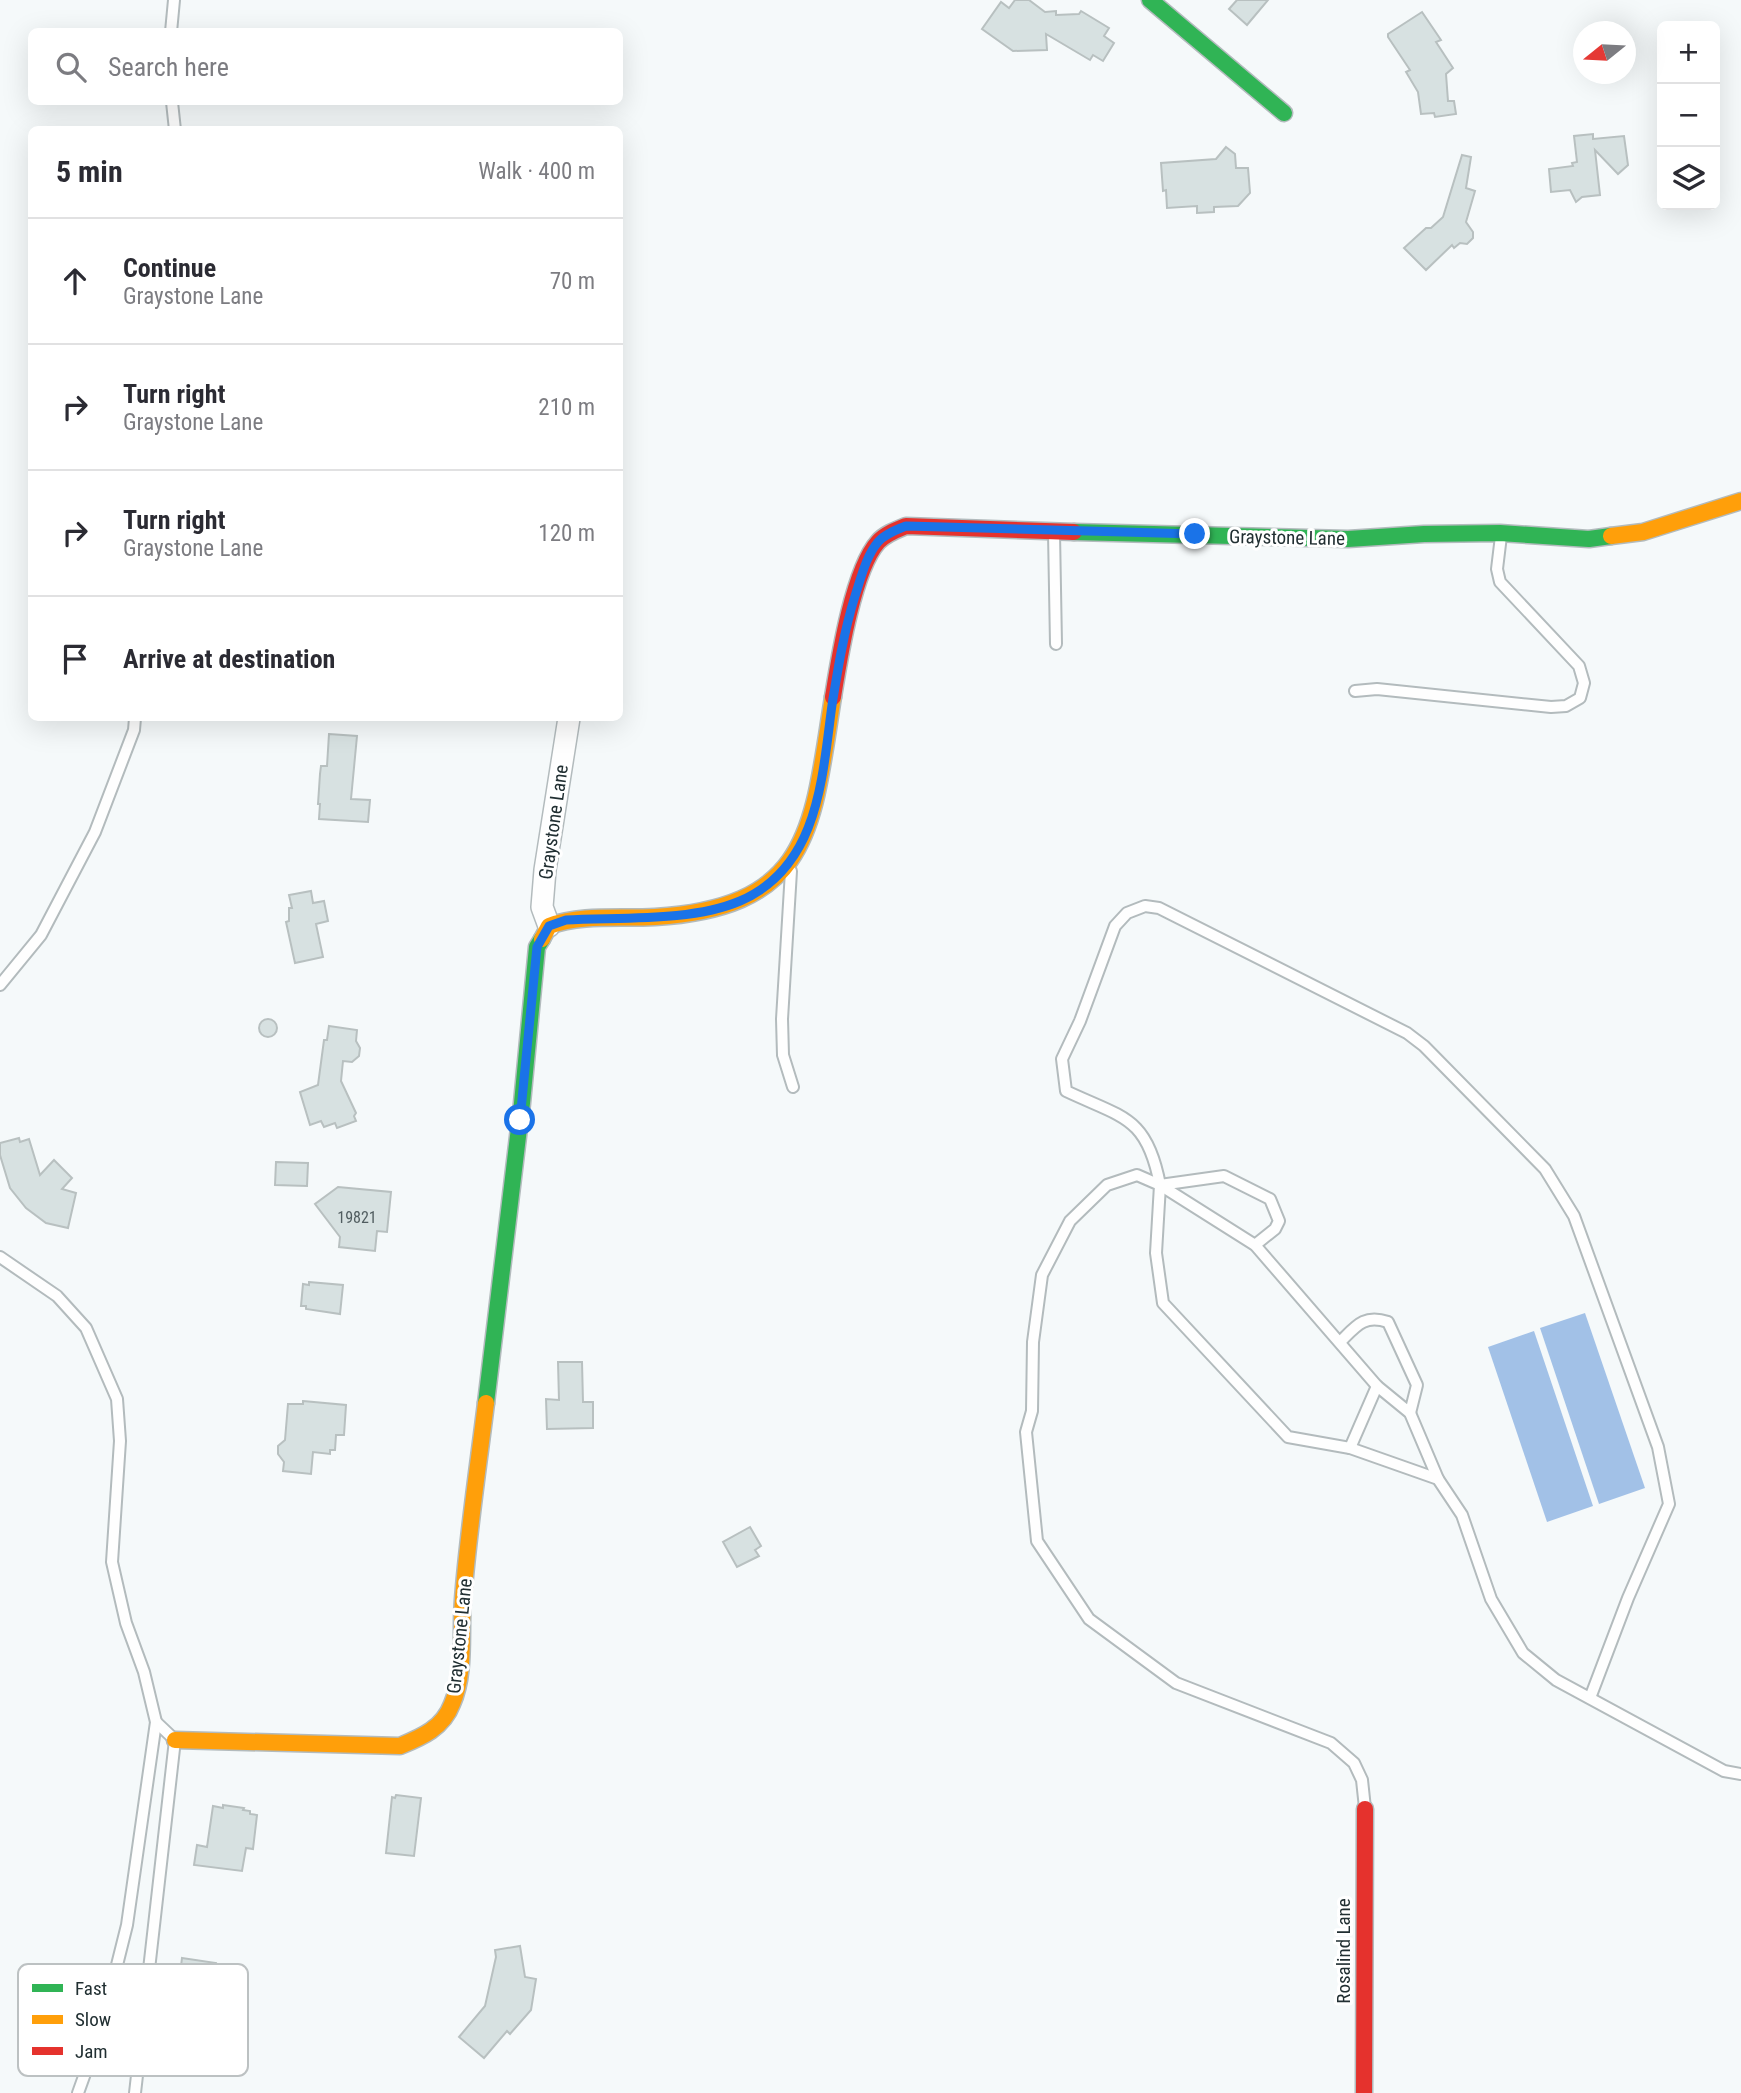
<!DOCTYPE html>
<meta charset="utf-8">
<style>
body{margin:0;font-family:"Roboto Condensed",sans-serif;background:#f7f7f7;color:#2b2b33}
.controls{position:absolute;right:21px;top:21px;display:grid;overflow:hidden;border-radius:10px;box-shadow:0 7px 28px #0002}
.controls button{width:63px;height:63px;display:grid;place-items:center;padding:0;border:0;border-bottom:2px solid #e1e1e2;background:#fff;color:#2b2b33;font:35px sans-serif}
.compass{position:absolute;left:1573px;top:21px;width:63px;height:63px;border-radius:50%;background:#fff;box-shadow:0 7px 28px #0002;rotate:252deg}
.stop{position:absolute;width:21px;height:21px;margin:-16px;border:5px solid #1a73e8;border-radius:50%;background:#fff}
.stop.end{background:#1a73e8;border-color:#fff;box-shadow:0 2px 7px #0008}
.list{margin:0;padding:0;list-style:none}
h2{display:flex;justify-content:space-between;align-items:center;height:91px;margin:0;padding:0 28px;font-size:30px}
h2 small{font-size:23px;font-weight:400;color:#7c7c81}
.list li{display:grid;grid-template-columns:46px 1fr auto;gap:21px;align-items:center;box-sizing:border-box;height:126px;padding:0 28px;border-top:2px solid #e1e1e2}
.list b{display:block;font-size:26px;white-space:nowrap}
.list p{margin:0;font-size:23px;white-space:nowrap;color:#7c7c81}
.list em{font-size:23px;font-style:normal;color:#7c7c81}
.icon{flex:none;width:38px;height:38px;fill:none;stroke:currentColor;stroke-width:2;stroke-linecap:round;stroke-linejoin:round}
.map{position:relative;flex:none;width:1741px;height:2093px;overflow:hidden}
.search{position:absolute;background:#fff;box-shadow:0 7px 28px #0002;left:28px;top:28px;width:595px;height:77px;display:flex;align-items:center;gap:18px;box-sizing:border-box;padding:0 24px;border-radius:10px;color:#7c7c81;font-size:26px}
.panel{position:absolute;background:#fff;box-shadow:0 7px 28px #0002;left:28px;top:126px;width:595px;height:595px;border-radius:10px}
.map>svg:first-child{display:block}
</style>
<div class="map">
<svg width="1741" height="2093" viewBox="0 0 1741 2093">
<rect width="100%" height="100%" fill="#f5f9fa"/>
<g fill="#a2c1e7">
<path d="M1585 1313 1645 1488 1599 1504 1540 1328Z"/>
<path d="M1534 1331 1593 1506 1547 1522 1488 1347Z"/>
</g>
<g fill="#d7e1e1" stroke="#b8c0c0" stroke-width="2">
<path d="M1015 0H1029L1045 12 1056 11V15L1079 14 1081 11 1109 28 1104 36 1114 43 1103 61 1093 55 1090 60 1046 34 1047 50 1013 51 982 29 1001 2 1009 8Z"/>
<path d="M1237 0H1268L1247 25 1229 9Z"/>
<path d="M1422 12 1441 40 1436 42 1453 68 1446 74 1448 101H1454L1456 114 1435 117 1434 113 1421 114 1418 92 1406 72 1410 70 1388 37V34Z"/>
<path d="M1593 134V139L1624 136 1628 165 1618 174 1595 150 1600 195 1582 197 1576 202 1570 190 1551 192 1549 169 1573 166 1572 163 1577 162 1574 136Z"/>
<path d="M1226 147 1235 154 1236 168H1248L1250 193 1238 206 1214 207V212L1197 213V206L1167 208 1166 190 1163 191 1161 163 1216 159Z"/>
<path d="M1462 155 1471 157 1466 188 1475 191 1466 222 1473 232V238L1467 244 1460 243 1454 248 1452 245 1426 270 1404 248 1426 228H1431L1443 217Z"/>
<path d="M329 734 357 736 351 799 370 800 368 822 319 819 320 804H318L320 774 321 766H327Z"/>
<path d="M311 891 313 903 324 901 328 921 316 924 323 957 295 963 286 922 289 921V908H292L289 895Z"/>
<circle cx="268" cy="1028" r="9"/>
<path d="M329 1026 357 1030 356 1041 360 1048 359 1056 352 1062 343 1061 341 1081 356 1113 354 1116 356 1121 337 1128 335 1123 324 1127 321 1121 310 1125 300 1092 318 1085 324 1040H327Z"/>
<path d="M19 1138 20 1142 29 1139 40 1175 54 1160 72 1178 62 1189 76 1193 68 1228 46 1223 26 1208 10 1188 0 1155V1143Z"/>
<path d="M276 1162 308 1163 307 1186 275 1185Z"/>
<path d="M338 1187 391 1192 387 1232 377 1231 375 1251 339 1247 340 1237 315 1204Z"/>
<path d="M309 1282 343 1285 340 1314 306 1309V1306H301L303 1284 309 1285Z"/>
<path d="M558 1362H582L583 1402H593V1428L547 1429 546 1399 559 1400Z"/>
<path d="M303 1401 346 1405 344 1435H336L335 1450H330V1454L313 1452 311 1474 283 1471 284 1462 278 1454V1446L285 1440 288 1404H303Z"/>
<path d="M750 1527 761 1546 755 1550 759 1556 737 1567 723 1542Z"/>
<path d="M396 1795 421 1798 414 1856 386 1853 392 1797 395 1798Z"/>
<path d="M223 1805 244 1808 243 1810 250 1811V1814L257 1815 253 1849 246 1848 242 1871 194 1865 197 1845 207 1847 213 1806 223 1808Z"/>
<path d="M520 1946 525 1977 536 1979 531 2010 510 2034 507 2031 484 2058 459 2037 485 2006 496 1957 495 1950Z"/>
<path d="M182 1958 216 1963 214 1979 227 1981 225 1998 204 1995 202 2012 176 2008Z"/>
</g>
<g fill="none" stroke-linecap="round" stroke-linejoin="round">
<defs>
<g id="lane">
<path d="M171 32 174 0"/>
<path d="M172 102 175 130"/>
<path d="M1054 533 1056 644"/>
<path d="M1355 691 1377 689 1551 707 1566 706 1580 698 1584 683 1579 666 1500 582 1497 569 1501 536"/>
<path d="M791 871 782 1019 783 1055 793 1087"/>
<path d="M0 985 41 935 95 832 134 730 135 718"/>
<path d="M1160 1185 1224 1176 1270 1199 1279 1221 1275 1229 1255 1245"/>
<path d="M0 1257 57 1296 86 1328 117 1399 120 1441 112 1562 126 1623 144 1672 156 1722 127 1925 101 2029 78 2093"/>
<path d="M1340 1342C1356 1326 1364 1314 1388 1322L1417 1385 1410 1413"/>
<path d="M1350 1448 1377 1386"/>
<path d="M1438 1479 1410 1413 1377 1386 1255 1245 1160 1185C1147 1116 1123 1118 1066 1091L1062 1059 1080 1021 1115 926 1127 913 1145 906 1159 908 1407 1033 1424 1046 1545 1169 1574 1216 1658 1447 1669 1504 1628 1598 1590 1698"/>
<path d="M1365 1808 1362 1780 1354 1763 1331 1743 1176 1683 1089 1619 1037 1541 1026 1432 1032 1411 1033 1342 1042 1275 1070 1221 1107 1185 1137 1175 1160 1185 1156 1253 1163 1303 1288 1437 1350 1448 1438 1479 1462 1515 1491 1599 1523 1653 1556 1680 1724 1771 1741 1774"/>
<path d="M135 2093 175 1740 156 1722"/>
</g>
<path id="street" d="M549 926 542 907 545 870 569 718"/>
<g id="fast">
<path d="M1150 0 1284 113"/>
<path d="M1074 532 1348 539 1424 534 1500 533 1589 539 1611 536"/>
<path d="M486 1403 522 1103 537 947 542 939"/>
</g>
<g id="slow">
<path d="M1611 536 1643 532 1741 501"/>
<path d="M542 939 549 926C582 914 620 919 655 917 813 907 812 827 833 697"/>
<path d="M175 1740 400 1746C422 1737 443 1728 452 1704 466 1672 460 1633 463 1599 468 1534 478 1468 486 1403"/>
</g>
<g id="jam">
<path d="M833 697C839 660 853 570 878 542 885 534 896 530 906 526L1074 532"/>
<path d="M1364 2093 1365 1809"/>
</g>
</defs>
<use href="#lane" stroke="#b3bbbd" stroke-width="14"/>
<use href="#street" stroke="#b3bbbd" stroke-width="24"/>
<use href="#fast" stroke="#b3bbbd" stroke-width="19"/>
<use href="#slow" stroke="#b3bbbd" stroke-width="19"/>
<use href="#jam" stroke="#b3bbbd" stroke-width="19"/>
<use href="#lane" stroke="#fefefe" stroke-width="10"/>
<use href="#street" stroke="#fefefe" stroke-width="21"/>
<use href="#fast" stroke="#30b455" stroke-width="16"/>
<use href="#slow" stroke="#ff9f0a" stroke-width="16"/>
<use href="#jam" stroke="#e5322d" stroke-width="16"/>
</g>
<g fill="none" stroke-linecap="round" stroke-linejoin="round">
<path stroke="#1a73e8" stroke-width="9" d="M520 1120 537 947 549 926 566 920C619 917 691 922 740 901 819 867 822 778 832 705 838 668 844 631 855 596 861 578 866 556 878 542 885 534 896 530 906 526L1195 534"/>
</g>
<g text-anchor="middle" stroke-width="6" stroke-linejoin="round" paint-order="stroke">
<g font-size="16" fill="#505c5f">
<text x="357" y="1223">19821</text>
</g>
<g font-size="19" fill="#212f32" stroke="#fff">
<text transform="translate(1287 537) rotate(1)" y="7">Graystone Lane</text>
<text transform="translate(553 822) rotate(-82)" y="7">Graystone Lane</text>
<text transform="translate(459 1636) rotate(-84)" y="7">Graystone Lane</text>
<text transform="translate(1343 1951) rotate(-90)" y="7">Rosalind Lane</text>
</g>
</g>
<rect x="18" y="1964" width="230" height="112" rx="10" fill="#fff" stroke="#bcc1c2" stroke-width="2"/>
<rect x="32" y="1984" width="31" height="8" fill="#30b455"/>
<rect x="32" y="2015" width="31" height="9" fill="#ff9f0a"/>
<rect x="32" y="2047" width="31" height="8" fill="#e5322d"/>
<g font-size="19" fill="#212f32">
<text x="75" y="1995">Fast</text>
<text x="75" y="2026">Slow</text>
<text x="75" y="2058">Jam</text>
</g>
</svg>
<div class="controls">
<button>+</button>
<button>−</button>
<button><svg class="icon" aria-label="layers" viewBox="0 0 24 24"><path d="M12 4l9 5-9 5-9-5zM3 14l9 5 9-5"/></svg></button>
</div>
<svg class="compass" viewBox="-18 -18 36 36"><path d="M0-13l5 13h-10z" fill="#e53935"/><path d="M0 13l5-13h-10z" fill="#7c7c81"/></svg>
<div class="stop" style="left:520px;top:1120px"></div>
<div class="stop end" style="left:1195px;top:534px"></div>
<div class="search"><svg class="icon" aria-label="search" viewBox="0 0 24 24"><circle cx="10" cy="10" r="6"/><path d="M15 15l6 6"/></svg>Search here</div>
<section class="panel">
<h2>5 min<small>Walk · 400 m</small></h2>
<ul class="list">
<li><svg class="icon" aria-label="ahead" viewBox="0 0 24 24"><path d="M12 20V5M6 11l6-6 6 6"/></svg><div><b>Continue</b><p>Graystone Lane</p></div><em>70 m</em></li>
<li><svg class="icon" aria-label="right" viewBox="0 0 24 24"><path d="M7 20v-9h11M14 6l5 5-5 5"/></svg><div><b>Turn right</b><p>Graystone Lane</p></div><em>210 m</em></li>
<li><svg class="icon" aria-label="right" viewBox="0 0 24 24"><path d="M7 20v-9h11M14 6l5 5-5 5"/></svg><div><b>Turn right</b><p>Graystone Lane</p></div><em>120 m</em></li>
<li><svg class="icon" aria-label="arrive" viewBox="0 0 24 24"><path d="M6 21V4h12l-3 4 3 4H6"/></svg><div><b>Arrive at destination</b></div></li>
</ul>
</section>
</div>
